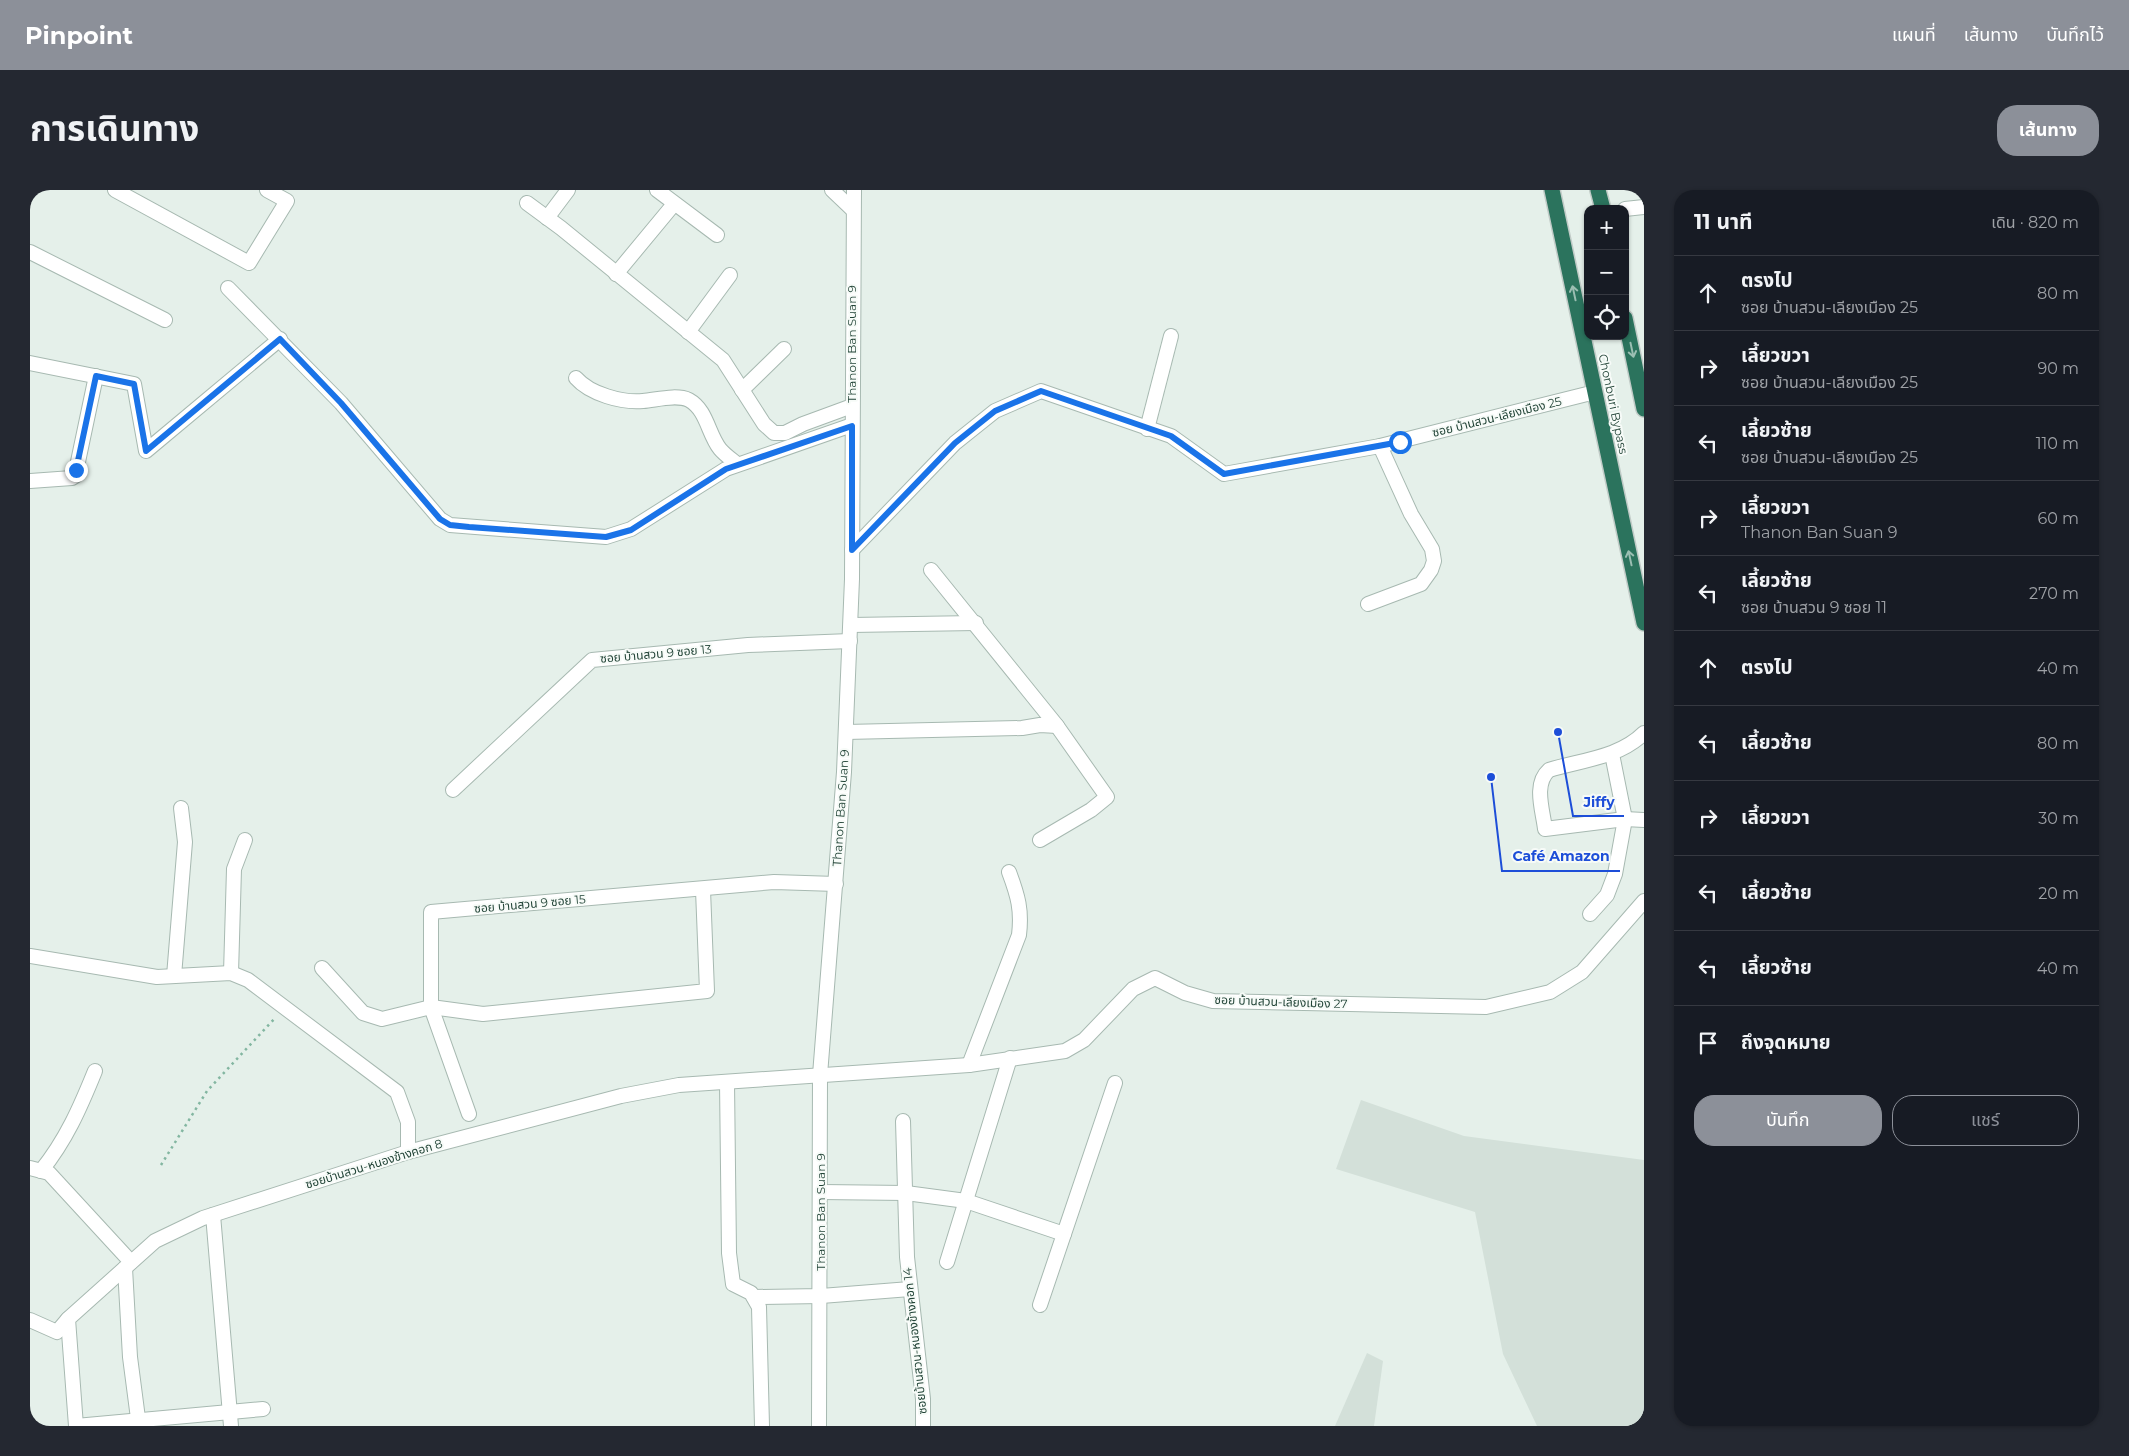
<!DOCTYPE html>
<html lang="th">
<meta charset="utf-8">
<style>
body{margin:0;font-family:Montserrat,"Noto Sans Thai",sans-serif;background:#242831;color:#f1f3f6}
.controls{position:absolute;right:15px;top:15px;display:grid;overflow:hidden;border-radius:10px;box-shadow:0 1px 4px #0004}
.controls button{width:45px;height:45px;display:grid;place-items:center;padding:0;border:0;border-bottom:1px solid #363941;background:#171b24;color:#f1f3f6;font:25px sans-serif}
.stop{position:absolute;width:15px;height:15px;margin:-11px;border:4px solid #1a73e8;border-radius:50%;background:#fff}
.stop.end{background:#1a73e8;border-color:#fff;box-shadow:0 1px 5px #0008}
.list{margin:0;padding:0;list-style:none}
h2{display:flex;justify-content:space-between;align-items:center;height:65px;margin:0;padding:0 20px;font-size:21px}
h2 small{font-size:16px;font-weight:400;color:#9ea1a6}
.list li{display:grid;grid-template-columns:32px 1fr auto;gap:15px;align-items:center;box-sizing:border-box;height:75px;padding:0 20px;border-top:1px solid #363941}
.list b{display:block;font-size:19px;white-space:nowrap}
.list p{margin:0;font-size:16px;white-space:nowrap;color:#9ea1a6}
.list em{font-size:16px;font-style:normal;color:#9ea1a6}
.actions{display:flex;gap:10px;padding:15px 20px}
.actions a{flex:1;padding:11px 0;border:1px solid #8c9099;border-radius:20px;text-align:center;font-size:18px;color:#8c9099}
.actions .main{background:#8c9099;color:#fff}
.icon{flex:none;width:28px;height:28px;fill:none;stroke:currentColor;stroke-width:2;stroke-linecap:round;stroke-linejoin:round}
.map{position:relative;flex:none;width:1614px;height:1236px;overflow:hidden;border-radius:20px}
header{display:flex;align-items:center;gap:30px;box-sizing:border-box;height:70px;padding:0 25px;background:#8c9099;color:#fff}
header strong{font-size:24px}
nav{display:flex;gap:28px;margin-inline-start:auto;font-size:18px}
.intro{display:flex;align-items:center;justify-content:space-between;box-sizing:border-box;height:120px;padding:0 30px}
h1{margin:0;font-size:35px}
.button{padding:12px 22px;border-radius:20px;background:#8c9099;color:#fff;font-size:18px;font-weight:700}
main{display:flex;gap:30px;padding:0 30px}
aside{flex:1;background:#171b24;border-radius:20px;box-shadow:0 1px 4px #0004}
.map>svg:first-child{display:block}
</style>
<header>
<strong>Pinpoint</strong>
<nav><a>แผนที่</a><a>เส้นทาง</a><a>บันทึกไว้</a></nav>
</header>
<div class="intro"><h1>การเดินทาง</h1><a class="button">เส้นทาง</a></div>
<main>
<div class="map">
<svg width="1614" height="1236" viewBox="0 0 1614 1236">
<rect width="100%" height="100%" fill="#e5f0ea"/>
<g fill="#d3e0d9">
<path d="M1331 910 1434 946 1614 970V1236H1507L1473 1164 1445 1022 1306 979Z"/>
<path d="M1337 1163 1353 1171 1344 1236H1305Z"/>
</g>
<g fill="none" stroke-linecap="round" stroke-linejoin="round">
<defs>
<g id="minor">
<path d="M85 0 219 73 257 11 237 0"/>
<path d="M627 0 687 45"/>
<path d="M802 0 823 20"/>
<path d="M497 13 531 38 693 170 734 234 744 243H755L773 234 822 216"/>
<path d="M1595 19 1614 17"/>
<path d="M517 28 538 0"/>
<path d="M0 62 135 130"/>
<path d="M586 84 644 14"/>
<path d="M198 98 311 213 410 329 420 335 576 347 601 339 696 279 822 235"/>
<path d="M658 142 700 85"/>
<path d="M0 173 104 194 116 261 250 149"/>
<path d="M546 188C560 204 592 213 613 211 626 210 646 204 659 210 677 220 678 244 690 259 694 264 701 269 707 274"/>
<path d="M712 200 754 159"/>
<path d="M1117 239 1141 146"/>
<path d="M0 291 42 288 45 286 66 186"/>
<path d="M822 360 925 253 965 221 1011 201 1141 246 1194 284 1350 256 1565 202"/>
<path d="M1338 414 1391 394 1401 380 1404 371 1402 359 1381 324 1350 256"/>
<path d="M821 435 946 433"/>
<path d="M816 542 992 538 1010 535 1027 536 901 380"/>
<path d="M1614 543C1589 568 1551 570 1519 580 1503 594 1513 621 1515 639L1595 629 1614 630"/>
<path d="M423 600 562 470 718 455 820 451"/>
<path d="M1010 650 1061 620 1077 607 1027 536"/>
<path d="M1560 724 1577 705 1585 684 1595 629 1582 564"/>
<path d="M0 766 127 787 201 783 218 790 367 902 378 932V962"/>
<path d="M292 778 333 823 352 829 401 817 453 824 677 801 673 700"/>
<path d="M201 783 204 679 215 650"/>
<path d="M144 786 155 652 151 618"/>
<path d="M939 875 989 745C992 720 988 706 979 682"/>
<path d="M697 892 699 1063 703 1094 721 1103 729 1117 732 1236"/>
<path d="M439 924 401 817V722L744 692 806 694"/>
<path d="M873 931 877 1067 893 1209V1236"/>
<path d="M0 978 19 983 101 1072"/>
<path d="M11 981C36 950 50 918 65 881"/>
<path d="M791 1002 876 1003 936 1011 1034 1044"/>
<path d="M183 1025 201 1236"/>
<path d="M917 1072 980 868"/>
<path d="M95 1078 100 1167 109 1236"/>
<path d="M724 1107 791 1106 880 1099"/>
<path d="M1010 1115 1085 893"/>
<path d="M0 1130 27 1142 38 1129"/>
<path d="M46 1236 38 1129 125 1051 173 1028 378 962 591 906 649 895 939 875 1035 861 1054 850 1103 799 1125 788 1155 803 1183 811 1456 817 1520 802 1552 782 1614 711"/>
<path d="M46 1236 233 1219"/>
<path d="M789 1236 790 885 814 582 822 389 824 0"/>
</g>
<g id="highway">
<path d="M1522 0 1614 433"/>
<path d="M1568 0 1573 19"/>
<path d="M1595 128 1614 219"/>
</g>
</defs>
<use href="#minor" stroke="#a7b9b1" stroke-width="16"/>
<use href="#highway" stroke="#c1cbc7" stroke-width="18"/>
<path stroke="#83b6a1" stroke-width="2.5" stroke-dasharray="2.5 4" stroke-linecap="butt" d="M131 975 177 901 246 827"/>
<use href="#minor" stroke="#fff" stroke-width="14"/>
<use href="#highway" stroke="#2b735d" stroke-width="15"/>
</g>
<defs><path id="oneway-shaft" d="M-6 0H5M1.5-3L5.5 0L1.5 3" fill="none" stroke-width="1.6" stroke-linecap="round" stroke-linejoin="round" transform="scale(1.25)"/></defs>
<g stroke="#9bbeb2">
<use href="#oneway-shaft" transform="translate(1544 103) rotate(-102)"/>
<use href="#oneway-shaft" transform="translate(1602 160) rotate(78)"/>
<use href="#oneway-shaft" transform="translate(1600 368) rotate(-102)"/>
</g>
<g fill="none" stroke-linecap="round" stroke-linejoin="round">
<path stroke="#1a73e8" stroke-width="6" d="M46 280 66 186 104 194 116 261 250 149 311 213 410 329 420 335 439 337 576 347 601 340 696 279 822 236V360L925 253 965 221 1011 201 1141 246 1194 284 1370 252"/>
</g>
<g text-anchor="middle" stroke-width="4" stroke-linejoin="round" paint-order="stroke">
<g font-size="12" fill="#224437" stroke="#f7fbf8">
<text transform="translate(822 154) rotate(-90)" y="4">Thanon Ban Suan 9</text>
<text transform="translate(1583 214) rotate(78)" y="4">Chonburi Bypass</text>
<text transform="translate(1467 227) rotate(-14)" y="4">ซอย บ้านสวน-เลียงเมือง 25</text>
<text transform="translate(626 464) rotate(-5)" y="4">ซอย บ้านสวน 9 ซอย 13</text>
<text transform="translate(811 618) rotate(-86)" y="4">Thanon Ban Suan 9</text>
<text transform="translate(500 714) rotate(-5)" y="4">ซอย บ้านสวน 9 ซอย 15</text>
<text transform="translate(1251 812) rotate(2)" y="4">ซอย บ้านสวน-เลียงเมือง 27</text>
<text transform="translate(344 974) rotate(-17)" y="4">ซอยบ้านสวน-หนองข้างคอก 8</text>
<text transform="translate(791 1022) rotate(-90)" y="4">Thanon Ban Suan 9</text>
<text transform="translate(885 1151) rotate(-96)" y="4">ซอยบ้านสวน-หนองข้างคอก 14</text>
</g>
</g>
<path fill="none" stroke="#1d4ed8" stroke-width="2" d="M1528 542L1543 626H1594M1461 587L1472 681H1590"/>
<g fill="#1d4ed8" stroke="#f7fbf8" stroke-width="2">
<circle cx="1528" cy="542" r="5"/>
<circle cx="1461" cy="587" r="5"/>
</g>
<g font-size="14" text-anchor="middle" font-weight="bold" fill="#1d4ed8" stroke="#f7fbf8" stroke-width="4" stroke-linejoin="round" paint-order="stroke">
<text x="1569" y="617">Jiffy</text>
<text x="1531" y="671">Café Amazon</text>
</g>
</svg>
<div class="controls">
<button>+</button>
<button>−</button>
<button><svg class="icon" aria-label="locate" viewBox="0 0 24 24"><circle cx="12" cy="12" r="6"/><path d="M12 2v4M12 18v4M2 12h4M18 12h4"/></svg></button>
</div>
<div class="stop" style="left:1370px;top:252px"></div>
<div class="stop end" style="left:46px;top:280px"></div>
</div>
<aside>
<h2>11 นาที<small>เดิน · 820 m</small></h2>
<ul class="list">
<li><svg class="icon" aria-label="ahead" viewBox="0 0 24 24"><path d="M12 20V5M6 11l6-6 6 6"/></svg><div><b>ตรงไป</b><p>ซอย บ้านสวน-เลียงเมือง 25</p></div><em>80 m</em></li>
<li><svg class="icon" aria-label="right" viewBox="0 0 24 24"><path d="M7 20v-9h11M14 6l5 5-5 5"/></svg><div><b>เลี้ยวขวา</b><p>ซอย บ้านสวน-เลียงเมือง 25</p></div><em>90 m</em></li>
<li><svg class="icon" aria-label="left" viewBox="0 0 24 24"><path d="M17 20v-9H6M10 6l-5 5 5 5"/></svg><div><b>เลี้ยวซ้าย</b><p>ซอย บ้านสวน-เลียงเมือง 25</p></div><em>110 m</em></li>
<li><svg class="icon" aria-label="right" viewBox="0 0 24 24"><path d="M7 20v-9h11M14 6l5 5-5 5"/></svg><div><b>เลี้ยวขวา</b><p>Thanon Ban Suan 9</p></div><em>60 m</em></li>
<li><svg class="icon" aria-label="left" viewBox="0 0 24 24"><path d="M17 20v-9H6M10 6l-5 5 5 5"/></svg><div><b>เลี้ยวซ้าย</b><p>ซอย บ้านสวน 9 ซอย 11</p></div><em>270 m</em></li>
<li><svg class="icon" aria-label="ahead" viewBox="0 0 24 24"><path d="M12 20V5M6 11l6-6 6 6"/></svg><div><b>ตรงไป</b></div><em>40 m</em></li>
<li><svg class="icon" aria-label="left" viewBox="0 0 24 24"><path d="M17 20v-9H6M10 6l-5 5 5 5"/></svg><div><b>เลี้ยวซ้าย</b></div><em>80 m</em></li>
<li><svg class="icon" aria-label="right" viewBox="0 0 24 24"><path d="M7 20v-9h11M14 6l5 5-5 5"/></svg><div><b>เลี้ยวขวา</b></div><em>30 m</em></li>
<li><svg class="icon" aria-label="left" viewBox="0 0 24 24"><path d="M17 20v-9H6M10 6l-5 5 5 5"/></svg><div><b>เลี้ยวซ้าย</b></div><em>20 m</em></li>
<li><svg class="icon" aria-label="left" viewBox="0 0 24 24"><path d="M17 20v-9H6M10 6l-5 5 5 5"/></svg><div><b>เลี้ยวซ้าย</b></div><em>40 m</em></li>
<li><svg class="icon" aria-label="arrive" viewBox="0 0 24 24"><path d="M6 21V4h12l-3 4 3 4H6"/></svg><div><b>ถึงจุดหมาย</b></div></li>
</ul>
<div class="actions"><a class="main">บันทึก</a><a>แชร์</a></div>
</aside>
</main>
